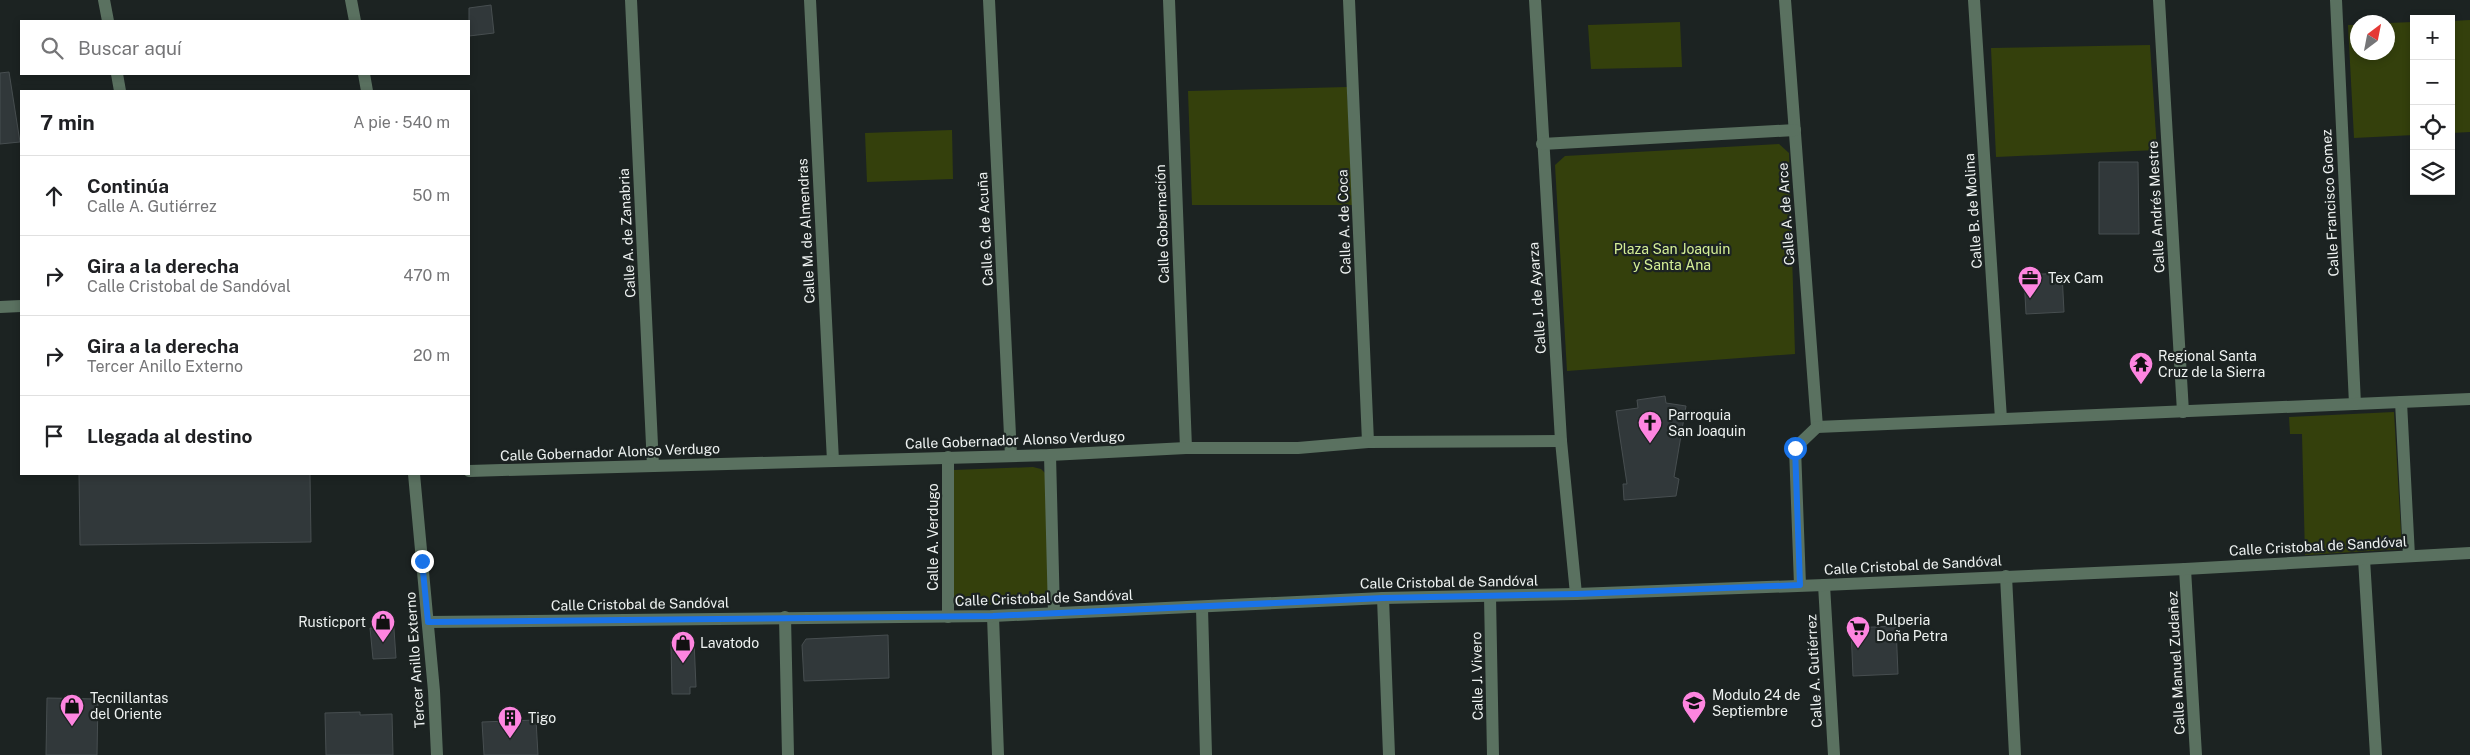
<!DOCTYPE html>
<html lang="es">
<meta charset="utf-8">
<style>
body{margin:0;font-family:"Public Sans",sans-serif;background:#f2f2f2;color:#202124}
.controls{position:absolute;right:15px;top:15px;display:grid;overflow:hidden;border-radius:0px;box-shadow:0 2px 8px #0003}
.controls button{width:45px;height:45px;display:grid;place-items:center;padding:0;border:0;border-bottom:1px solid #e0e0e0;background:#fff;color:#202124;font:25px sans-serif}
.compass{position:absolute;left:2350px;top:15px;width:45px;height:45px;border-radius:50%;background:#fff;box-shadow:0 2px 8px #0003;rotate:32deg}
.stop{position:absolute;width:15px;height:15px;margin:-11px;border:4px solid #1a73e8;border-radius:50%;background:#fff}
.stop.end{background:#1a73e8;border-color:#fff;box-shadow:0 1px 5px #0008}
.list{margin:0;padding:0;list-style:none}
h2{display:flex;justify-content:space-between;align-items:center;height:65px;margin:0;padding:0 20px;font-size:21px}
h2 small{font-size:16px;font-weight:400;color:#757577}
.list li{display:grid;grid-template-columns:32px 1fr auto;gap:15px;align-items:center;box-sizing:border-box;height:80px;padding:0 20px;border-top:1px solid #e0e0e0}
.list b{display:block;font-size:19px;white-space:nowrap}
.list p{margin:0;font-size:16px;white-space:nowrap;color:#757577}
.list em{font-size:16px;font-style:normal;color:#757577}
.icon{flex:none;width:28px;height:28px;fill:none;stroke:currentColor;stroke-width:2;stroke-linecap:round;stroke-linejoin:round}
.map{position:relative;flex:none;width:2470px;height:755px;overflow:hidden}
.search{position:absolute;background:#fff;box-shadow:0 2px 8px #0003;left:20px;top:20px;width:450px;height:55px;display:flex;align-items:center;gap:12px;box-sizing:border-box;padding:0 18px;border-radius:0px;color:#757577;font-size:19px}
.panel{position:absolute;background:#fff;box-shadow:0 2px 8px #0003;left:20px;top:90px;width:450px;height:385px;border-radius:0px}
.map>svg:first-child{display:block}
</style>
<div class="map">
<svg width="2470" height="755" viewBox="0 0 2470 755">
<rect width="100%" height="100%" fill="#1c2322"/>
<g fill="#34400c">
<path d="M2470 20V132L2451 133V21Z"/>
<path d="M1680 22 1682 67 1591 69 1588 25Z"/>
<path d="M2414 22V135L2354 138 2348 25H2357L2358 52H2388V23Z"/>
<path d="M2150 45 2157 150 1996 157 1991 48Z"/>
<path d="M1347 87 1353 205H1192L1188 91Z"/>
<path d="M952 130 953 179 867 182 865 133Z"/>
<path d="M1779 144 1789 153 1795 354 1567 371 1555 165 1565 156Z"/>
<path d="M2394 412 2402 549 2305 555 2302 434H2290L2289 417Z"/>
<path d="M1033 467 1041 469 1046 474 1049 591 1040 604 954 605V470Z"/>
</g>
<g fill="#31383a" stroke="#474e50">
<path d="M491 5 494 33 469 36V8Z"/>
<path d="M9 72 20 142 0 144V73Z"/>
<path d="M2099 162H2138L2139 234H2099Z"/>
<path d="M2062 273 2064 312 2026 314 2024 275Z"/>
<path d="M1665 396 1666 403 1686 406 1674 477 1679 479 1676 496 1624 500 1623 484H1627L1616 411 1638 408 1637 400Z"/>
<path d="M79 474H310L311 542 80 545Z"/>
<path d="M393 615 396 658 373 659 370 628H375L374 616Z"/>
<path d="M1896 626 1898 674 1853 676 1851 628Z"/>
<path d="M888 635 889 678 804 681 802 645 806 639Z"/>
<path d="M694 640 696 687H690V694H672L671 641Z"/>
<path d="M47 698 98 699 97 755H46Z"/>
<path d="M360 712V715L392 714 393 755H326L325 713Z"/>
<path d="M536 720 538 755H484L482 722Z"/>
</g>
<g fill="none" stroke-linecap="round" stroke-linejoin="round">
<g stroke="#5a7160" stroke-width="12">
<path d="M104 0 108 21"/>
<path d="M631 0 653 466"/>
<path d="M810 0 833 461"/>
<path d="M989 0 1011 456"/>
<path d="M1169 0 1186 448"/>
<path d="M1349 0 1368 442"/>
<path d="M1535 0 1561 441 1576 594"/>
<path d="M1785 0 1817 427"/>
<path d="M1974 0 2001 419"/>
<path d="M2159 0 2183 412"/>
<path d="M2336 0 2355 404"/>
<path d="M117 74 120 91"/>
<path d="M1542 144 1795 130"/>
<path d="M0 307 21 306"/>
<path d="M2401 402 2409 556"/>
<path d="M1817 427 2470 399"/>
<path d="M1050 455 1054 613"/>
<path d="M948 457V617"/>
<path d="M469 471 1050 455 1186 448H1298L1368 442 1561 441"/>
<path d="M2364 559 2376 755"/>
<path d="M2185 569 2196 755"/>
<path d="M2006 576 2015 755"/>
<path d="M1800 585 1795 448 1817 427"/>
<path d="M1824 585 1834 755"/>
<path d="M1490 596 1493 755"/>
<path d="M1383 598 1389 755"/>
<path d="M1202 608 1206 755"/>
<path d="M993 616 998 755"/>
<path d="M785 617 788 755"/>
<path d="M428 622 993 616 1383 598 1576 594 1824 585 2185 569 2470 553"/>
</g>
<g stroke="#5a7160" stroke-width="12">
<path d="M351 0 355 21"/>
<path d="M364 74 367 91"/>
<path d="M414 474 434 691 437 755"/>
</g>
</g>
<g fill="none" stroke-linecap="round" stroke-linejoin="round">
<path stroke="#1a73e8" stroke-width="6" d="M422 561 428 622 993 616 1383 598 1576 594 1800 585 1795 448"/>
</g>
<defs>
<symbol id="office-pin" viewBox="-11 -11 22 30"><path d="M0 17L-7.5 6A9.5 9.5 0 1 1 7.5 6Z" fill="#fe85e0" stroke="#1c2322"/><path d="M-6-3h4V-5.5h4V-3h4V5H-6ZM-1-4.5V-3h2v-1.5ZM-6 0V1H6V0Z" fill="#111"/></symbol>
<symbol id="temple-pin" viewBox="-11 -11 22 30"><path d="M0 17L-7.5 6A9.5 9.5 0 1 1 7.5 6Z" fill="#fe85e0" stroke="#1c2322"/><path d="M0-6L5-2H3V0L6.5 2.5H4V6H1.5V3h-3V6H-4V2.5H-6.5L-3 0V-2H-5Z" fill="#111"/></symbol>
<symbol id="church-pin" viewBox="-11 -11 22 30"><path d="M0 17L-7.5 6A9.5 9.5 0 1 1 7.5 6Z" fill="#fe85e0" stroke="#1c2322"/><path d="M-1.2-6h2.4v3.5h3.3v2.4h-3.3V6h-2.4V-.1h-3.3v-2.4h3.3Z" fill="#111"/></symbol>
<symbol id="shop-pin" viewBox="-11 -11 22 30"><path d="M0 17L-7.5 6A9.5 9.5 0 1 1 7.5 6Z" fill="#fe85e0" stroke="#1c2322"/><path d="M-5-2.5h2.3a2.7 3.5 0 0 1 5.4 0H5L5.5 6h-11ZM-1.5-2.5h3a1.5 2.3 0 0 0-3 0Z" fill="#111"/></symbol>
<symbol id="supermarket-pin" viewBox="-11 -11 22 30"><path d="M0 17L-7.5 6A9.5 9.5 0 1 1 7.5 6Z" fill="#fe85e0" stroke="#1c2322"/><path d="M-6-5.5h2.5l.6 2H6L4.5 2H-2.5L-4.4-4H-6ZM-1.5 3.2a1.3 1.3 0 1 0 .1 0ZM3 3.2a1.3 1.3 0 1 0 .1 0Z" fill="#111"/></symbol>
<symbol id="school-pin" viewBox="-11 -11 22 30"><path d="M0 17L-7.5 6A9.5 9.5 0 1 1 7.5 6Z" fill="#fe85e0" stroke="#1c2322"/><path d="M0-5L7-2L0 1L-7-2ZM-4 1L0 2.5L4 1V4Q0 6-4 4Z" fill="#111"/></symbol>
<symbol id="building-pin" viewBox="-11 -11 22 30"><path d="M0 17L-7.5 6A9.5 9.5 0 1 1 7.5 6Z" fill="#fe85e0" stroke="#1c2322"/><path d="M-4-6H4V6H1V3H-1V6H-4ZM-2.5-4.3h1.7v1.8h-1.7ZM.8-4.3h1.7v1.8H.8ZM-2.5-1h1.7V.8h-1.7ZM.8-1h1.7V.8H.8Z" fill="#111"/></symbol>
</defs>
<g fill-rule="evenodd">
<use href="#office-pin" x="2016" y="264" width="28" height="38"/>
<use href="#temple-pin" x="2127" y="350" width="28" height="38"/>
<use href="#church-pin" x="1636" y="409" width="28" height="38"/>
<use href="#shop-pin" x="369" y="608" width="28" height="38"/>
<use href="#supermarket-pin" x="1844" y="614" width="28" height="38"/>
<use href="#shop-pin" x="669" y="629" width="28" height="38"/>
<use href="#school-pin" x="1680" y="689" width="28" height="38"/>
<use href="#shop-pin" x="58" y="692" width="28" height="38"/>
<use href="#building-pin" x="496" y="704" width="28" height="38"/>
</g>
<g text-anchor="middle" stroke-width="4.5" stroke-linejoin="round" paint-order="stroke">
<g font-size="14" fill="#eef2f1" stroke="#1c2322">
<text transform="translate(2330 203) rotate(-93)" y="5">Calle Francisco Gomez</text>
<text transform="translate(2156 207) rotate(-93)" y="5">Calle Andrés Mestre</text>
<text transform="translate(1973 211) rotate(-94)" y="5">Calle B. de Molina</text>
<text transform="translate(1786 214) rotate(-94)" y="5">Calle A. de Arce</text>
<text transform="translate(1344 222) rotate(-92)" y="5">Calle A. de Coca</text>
<text transform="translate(1162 224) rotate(-92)" y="5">Calle Gobernación</text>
<text transform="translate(985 229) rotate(-93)" y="5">Calle G. de Acuña</text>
<text transform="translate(806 231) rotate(-93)" y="5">Calle M. de Almendras</text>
<text transform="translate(627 233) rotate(-93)" y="5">Calle A. de Zanabria</text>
<text transform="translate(1537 298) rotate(-94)" y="5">Calle J. de Ayarza</text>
<text transform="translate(1015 440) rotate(-2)" y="5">Calle Gobernador Alonso Verdugo</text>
<text transform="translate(610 452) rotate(-2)" y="5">Calle Gobernador Alonso Verdugo</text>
<text transform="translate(933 537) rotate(-90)" y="5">Calle A. Verdugo</text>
<text transform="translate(2318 546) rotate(-3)" y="5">Calle Cristobal de Sandóval</text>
<text transform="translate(1913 565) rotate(-3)" y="5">Calle Cristobal de Sandóval</text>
<text transform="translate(1449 582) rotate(-1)" y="5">Calle Cristobal de Sandóval</text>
<text transform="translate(1044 598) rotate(-2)" y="5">Calle Cristobal de Sandóval</text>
<text transform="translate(640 604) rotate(-1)" y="5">Calle Cristobal de Sandóval</text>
<text transform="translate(415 660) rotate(-94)" y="5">Tercer Anillo Externo</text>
<text transform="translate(2176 663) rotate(-93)" y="5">Calle Manuel Zudañez</text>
<text transform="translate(1814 671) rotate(-93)" y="5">Calle A. Gutiérrez</text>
<text transform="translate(1477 676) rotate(-91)" y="5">Calle J. Vivero</text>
</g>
<g font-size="14" fill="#d4ee96" stroke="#1c2322">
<text x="1672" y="254">Plaza San Joaquin<tspan x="1672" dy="16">y Santa Ana</tspan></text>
</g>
<g font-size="14" fill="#eef2f1" stroke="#1c2322" text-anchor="start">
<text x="2048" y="283">Tex Cam</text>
<text x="2158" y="361">Regional Santa<tspan x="2158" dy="16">Cruz de la Sierra</tspan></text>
<text x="1668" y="420">Parroquia<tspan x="1668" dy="16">San Joaquin</tspan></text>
<text x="1876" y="625">Pulperia<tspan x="1876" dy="16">Doña Petra</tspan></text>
<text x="366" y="627" text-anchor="end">Rusticport</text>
<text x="700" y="648">Lavatodo</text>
<text x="1712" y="700">Modulo 24 de<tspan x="1712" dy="16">Septiembre</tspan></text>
<text x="90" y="703">Tecnillantas<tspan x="90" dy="16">del Oriente</tspan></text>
<text x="528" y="723">Tigo</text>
</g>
</g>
</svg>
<div class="controls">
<button>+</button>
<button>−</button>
<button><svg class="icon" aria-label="locate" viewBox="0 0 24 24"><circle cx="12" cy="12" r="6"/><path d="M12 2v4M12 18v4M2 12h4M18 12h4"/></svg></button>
<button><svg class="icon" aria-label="layers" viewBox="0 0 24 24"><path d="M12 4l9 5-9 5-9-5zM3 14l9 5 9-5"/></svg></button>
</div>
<svg class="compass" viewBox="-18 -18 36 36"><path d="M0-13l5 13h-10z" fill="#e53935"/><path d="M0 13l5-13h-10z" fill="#757577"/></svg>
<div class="stop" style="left:1795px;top:448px"></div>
<div class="stop end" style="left:422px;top:561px"></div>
<div class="search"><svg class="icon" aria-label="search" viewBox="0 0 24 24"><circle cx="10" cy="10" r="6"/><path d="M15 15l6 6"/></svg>Buscar aquí</div>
<section class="panel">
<h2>7 min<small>A pie · 540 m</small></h2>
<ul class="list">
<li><svg class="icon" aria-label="ahead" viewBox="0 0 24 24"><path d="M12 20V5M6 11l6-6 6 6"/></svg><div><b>Continúa</b><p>Calle A. Gutiérrez</p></div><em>50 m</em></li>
<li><svg class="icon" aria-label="right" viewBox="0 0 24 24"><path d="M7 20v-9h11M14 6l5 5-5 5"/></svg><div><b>Gira a la derecha</b><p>Calle Cristobal de Sandóval</p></div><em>470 m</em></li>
<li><svg class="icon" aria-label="right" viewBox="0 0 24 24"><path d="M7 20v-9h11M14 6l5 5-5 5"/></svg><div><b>Gira a la derecha</b><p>Tercer Anillo Externo</p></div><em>20 m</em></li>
<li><svg class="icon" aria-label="arrive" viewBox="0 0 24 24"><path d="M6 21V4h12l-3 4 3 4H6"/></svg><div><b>Llegada al destino</b></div></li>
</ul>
</section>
</div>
